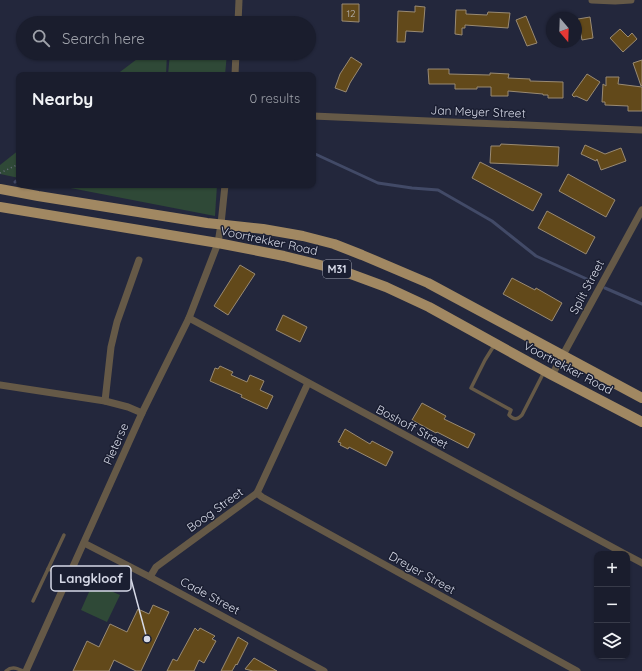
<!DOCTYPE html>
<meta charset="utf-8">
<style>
body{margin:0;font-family:Quicksand,sans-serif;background:#272a39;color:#f1f3f6}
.controls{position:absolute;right:12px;bottom:12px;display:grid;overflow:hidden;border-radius:8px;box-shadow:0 1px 3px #0004}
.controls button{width:36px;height:36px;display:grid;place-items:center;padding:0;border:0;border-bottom:1px solid #383b49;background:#1a1d2d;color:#f1f3f6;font:20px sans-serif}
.compass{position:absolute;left:546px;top:12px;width:36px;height:36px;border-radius:50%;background:#1a1d2d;box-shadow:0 1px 3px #0004;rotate:161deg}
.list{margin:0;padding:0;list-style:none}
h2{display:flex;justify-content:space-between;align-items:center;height:52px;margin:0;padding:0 16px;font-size:17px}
h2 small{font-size:13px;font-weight:400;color:#9fa2aa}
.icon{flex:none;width:22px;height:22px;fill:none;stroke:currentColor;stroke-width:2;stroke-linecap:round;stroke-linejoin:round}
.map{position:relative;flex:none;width:642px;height:671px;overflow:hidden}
.search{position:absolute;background:#1a1d2d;box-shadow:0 1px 3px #0004;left:16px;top:16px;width:300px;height:44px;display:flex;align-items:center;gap:10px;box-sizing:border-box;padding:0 14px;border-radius:22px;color:#9fa2aa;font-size:15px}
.panel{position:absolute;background:#1a1d2d;box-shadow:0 1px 3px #0004;left:16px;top:72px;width:300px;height:116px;border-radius:8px}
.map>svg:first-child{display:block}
</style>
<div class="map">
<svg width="642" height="671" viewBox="0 0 642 671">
<rect width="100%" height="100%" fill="#23273c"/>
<g fill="#2f4937">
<path d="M145 53H167L166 75H116Z"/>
<path d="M170 53H227L225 75H168Z"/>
<path d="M19 150V178L0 174V165Z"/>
<path d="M55 185H217L215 216Z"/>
<path d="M93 583 120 595 107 622 81 610Z"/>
</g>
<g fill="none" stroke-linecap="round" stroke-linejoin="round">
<g stroke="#424a67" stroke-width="3">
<path d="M313 153 378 183 412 188 438 190 492 221 536 256 589 280"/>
<path d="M15 182 19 179"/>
<path d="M605 288 642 304"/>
</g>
</g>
<g fill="#62491a" stroke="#998a73">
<path d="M342 4H359V22L342 21Z"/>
<path d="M415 6 425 7 423 32 406 31 405 42H397L398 11 415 12Z"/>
<path d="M456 10H466V14L487 15 488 12 510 13 508 28 465 25V28H462V35L455 34Z"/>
<path d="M526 16 537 43 527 46 516 20Z"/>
<path d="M590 17 593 38 582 40 578 19Z"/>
<path d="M620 29 628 37 632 33 637 39 623 52 610 38Z"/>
<path d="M351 57 362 64 350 83 346 92 335 88 340 74Z"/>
<path d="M642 60V85L641 86 633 63Z"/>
<path d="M428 69H449V74L490 75V73L509 74 508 78 530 79V81L563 82V98H548V95H543V94L508 91V96H491V87H477V89H455V84H429Z"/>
<path d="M587 74 600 82 587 101 576 96 574 97 572 95Z"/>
<path d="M606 77H619L618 84 642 87V111H628V106L605 105V102H602L603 84 606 86Z"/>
<path d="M501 144 559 147 558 166 490 163 491 146H500Z"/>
<path d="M585 145 605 154 621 148 626 161 601 170 597 159 596 161 581 154Z"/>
<path d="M480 162 542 194 533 211 472 178Z"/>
<path d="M568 174 615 200 606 217 559 191Z"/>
<path d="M547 211 595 237 586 254 538 228Z"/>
<path d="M240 265 255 274 228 315 214 306Z"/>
<path d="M512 278 535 290 536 288 562 303 552 321 503 294Z"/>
<path d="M283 315 307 327 300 342 276 330Z"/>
<path d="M220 366 233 372 231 375 247 382 250 375 264 381 260 390 273 396 267 409 241 397 242 395 210 381 215 368 218 369Z"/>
<path d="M422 403 446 416 444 419 475 434 468 448 437 432 436 433 412 420Z"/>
<path d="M345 429 370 444 372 441 393 452 386 466 349 447 348 449 340 445 341 443 338 442Z"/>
<path d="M153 605 169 612 141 671H136L114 660 109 671H73L87 641 99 647 110 624 127 632 138 609 149 614Z"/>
<path d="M195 628 198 631 200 628 215 636 212 639 216 641 204 663 199 660 194 671H167L173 659 177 661Z"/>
<path d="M238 637 248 643 237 665 236 664 232 671H221Z"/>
<path d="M254 658 277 671H253L245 669Z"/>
</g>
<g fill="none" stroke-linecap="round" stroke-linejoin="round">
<path stroke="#6c6f82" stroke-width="1.5" stroke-dasharray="1 3" stroke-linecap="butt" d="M0 173 19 164"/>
<g stroke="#655947" stroke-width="3.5">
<path d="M495 344 485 360 471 388 511 410 509 415C514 420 517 420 522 415L544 372"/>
<path d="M48 569 68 577"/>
<path d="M33 601 64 535"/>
<path d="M6 671C12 666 16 668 23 671"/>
</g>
<g stroke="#655947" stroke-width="7">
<path d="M592 0 615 1 631 0"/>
<path d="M238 23 239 0"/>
<path d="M235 75 236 53"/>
<path d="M313 116 642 130"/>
<path d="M189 318 625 554"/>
<path d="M552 375 642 210"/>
<path d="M0 385 105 401 128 407 142 413"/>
<path d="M105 401 111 347 117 322 139 260"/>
<path d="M257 493 262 497 577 671"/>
<path d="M84 543 150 577 324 671"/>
<path d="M627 555 642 563"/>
<path d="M150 577 156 567 257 493 308 383"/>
<path d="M26 671 142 413 189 318 218 243 221 224 225 185"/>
</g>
<g stroke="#a18862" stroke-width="10">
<path d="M0 189 38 196 207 223 263 229 303 236 334 244 362 255 428 283 642 398"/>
<path d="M0 207 218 243 284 256 340 270 386 287 429 307 552 375 642 422"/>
</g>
</g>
<g text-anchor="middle" stroke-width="3" stroke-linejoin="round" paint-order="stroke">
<g font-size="10" fill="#b9b5b4">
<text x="351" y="17">12</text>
</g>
<rect fill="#1a1e31" stroke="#9ea1b0" stroke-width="1" x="323" y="260" width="28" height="18" rx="3"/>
<g font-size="11" font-weight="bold" fill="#d6d9e7">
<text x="337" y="273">M31</text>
</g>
<g font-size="12" fill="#d6d9e7" stroke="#1a1e31">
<text transform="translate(478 112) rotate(2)" y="4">Jan Meyer Street</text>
<text transform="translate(269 241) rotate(12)" y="4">Voortrekker Road</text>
<text transform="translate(587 287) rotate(-62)" y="4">Split Street</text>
<text transform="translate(568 368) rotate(28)" y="4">Voortrekker Road</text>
<text transform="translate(412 427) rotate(28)" y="4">Boshoff Street</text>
<text transform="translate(116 444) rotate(-66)" y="4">Pieterse</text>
<text transform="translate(215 510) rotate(-36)" y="4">Boog Street</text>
<text transform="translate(422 573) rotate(29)" y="4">Dreyer Street</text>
<text transform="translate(210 596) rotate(28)" y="4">Cade Street</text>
</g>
</g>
<path fill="none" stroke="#d6d9e7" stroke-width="1.5" d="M147 639L131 579"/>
<circle fill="#d6d9e7" stroke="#1a1e31" stroke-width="1.5" cx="147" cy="639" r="4"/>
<rect fill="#1a1e31" stroke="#d6d9e7" stroke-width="1.5" x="51" y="566" width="80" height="25" rx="4"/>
<g font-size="13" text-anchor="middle" font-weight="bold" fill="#d6d9e7">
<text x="91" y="583">Langkloof</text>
</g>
</svg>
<div class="controls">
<button>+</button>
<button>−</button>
<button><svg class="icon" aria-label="layers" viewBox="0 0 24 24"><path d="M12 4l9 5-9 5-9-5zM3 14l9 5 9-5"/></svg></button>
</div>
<svg class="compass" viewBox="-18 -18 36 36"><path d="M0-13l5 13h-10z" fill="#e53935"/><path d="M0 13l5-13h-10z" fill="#9fa2aa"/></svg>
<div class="search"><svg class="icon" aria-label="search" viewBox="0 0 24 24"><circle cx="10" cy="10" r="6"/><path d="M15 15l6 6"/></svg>Search here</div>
<section class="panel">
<h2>Nearby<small>0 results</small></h2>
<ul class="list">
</ul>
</section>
</div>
